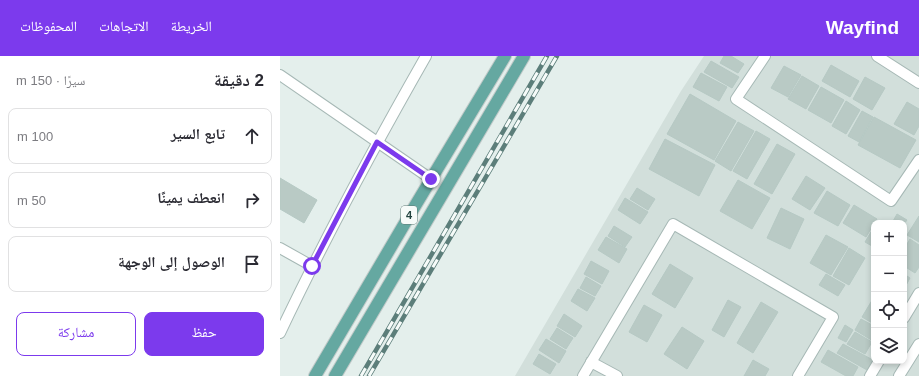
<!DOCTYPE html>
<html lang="ar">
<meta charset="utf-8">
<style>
body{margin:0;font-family:Arial,"Noto Naskh Arabic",sans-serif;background:#f7f7f7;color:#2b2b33;direction:rtl}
.controls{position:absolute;right:12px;bottom:12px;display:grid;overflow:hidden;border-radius:8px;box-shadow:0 2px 6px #0003}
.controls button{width:36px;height:36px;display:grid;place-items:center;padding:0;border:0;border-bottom:1px solid #e1e1e2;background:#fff;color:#2b2b33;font:20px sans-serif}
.stop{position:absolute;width:12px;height:12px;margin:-9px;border:3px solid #7c3aed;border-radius:50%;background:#fff}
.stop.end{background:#7c3aed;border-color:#fff;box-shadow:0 1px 4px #0008}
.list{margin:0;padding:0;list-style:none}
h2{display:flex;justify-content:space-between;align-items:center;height:52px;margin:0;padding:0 16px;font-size:17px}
h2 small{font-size:13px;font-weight:400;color:#7c7c81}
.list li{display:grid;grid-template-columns:26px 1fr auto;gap:12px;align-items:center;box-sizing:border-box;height:56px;margin:0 8px 8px;padding:0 8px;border:1px solid #e1e1e2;border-radius:8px}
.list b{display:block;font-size:15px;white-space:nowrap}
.list em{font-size:13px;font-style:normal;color:#7c7c81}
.actions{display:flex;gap:8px;padding:12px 16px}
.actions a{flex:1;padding:9px 0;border:1px solid #7c3aed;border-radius:8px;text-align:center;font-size:14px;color:#7c3aed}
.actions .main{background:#7c3aed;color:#fff}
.icon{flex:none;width:22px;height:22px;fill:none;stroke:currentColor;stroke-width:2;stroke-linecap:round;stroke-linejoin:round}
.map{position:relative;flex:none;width:639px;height:320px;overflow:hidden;direction:ltr}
header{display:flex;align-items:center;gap:24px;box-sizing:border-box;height:56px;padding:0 20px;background:#7c3aed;color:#fff}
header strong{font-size:19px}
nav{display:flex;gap:22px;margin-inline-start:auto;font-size:14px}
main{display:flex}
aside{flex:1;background:#fff}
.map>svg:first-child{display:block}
</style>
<header>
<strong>Wayfind</strong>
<nav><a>الخريطة</a><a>الاتجاهات</a><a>المحفوظات</a></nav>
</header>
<main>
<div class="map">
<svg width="639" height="320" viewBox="0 0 639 320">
<rect width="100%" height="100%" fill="#e4efec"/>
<path fill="#d2dfdb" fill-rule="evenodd" d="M424 0H639V320H235L401 35ZM594 167H624V305H594Z"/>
<g fill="#b9cac5" stroke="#b6c9c4">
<path d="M444 0H451L464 8 458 17 440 7Z"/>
<path d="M431 5 459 21 452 32 424 16Z"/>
<path d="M551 9 579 25 570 41 542 25Z"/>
<path d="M504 10 521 19 508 41 491 32Z"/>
<path d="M421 17 447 31 439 45 413 31Z"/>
<path d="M522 20 539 30 526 53 508 43Z"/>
<path d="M585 21 605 32 592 54 573 43Z"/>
<path d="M541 31 564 44 551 67 528 54Z"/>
<path d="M410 38 456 65 434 104 387 78Z"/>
<path d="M566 45 580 54 566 78 552 70Z"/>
<path d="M627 46 639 53V70L634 79 614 68Z"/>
<path d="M582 55 593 61 579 86 568 80Z"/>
<path d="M594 61 636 84 620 112 578 89Z"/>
<path d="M458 66 474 75 451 115 435 105Z"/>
<path d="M476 75 490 83 467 123 453 115Z"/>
<path d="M385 83 435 109 419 140 369 113Z"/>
<path d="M497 88 515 98 492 138 474 128Z"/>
<path d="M526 120 545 132 530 154 512 143Z"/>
<path d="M0 122 37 144 24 167 0 153Z"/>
<path d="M458 124 490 142 472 173 440 155Z"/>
<path d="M357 132 375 143 368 154 350 143Z"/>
<path d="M547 135 570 149 558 170 534 157Z"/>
<path d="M345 142 368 156 360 168 338 154Z"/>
<path d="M574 149 597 163 586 181 563 167Z"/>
<path d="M501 152 524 163 510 193 487 182Z"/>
<path d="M617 158 627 164 624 168 612 167Z"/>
<path d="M639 160V186L627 179Z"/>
<path d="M334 170 352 181 345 191 328 180Z"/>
<path d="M594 171V187L592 190 585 186Z"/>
<path d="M546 179 568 191 551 219 530 207Z"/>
<path d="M326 181 347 193 339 207 318 194Z"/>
<path d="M630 183 639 189V211L635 217 624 210V193Z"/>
<path d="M569 192 585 202 569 229 553 220Z"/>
<path d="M311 205 329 215 322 228 304 218Z"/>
<path d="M390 208 413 222 395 252 372 238Z"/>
<path d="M546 218 565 229 558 240 539 229Z"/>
<path d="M624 218 630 222 624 233Z"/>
<path d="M306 221 321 230 315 240 300 232Z"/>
<path d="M298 233 315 242 307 255 291 245Z"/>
<path d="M594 241V268L582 261Z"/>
<path d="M448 244 461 251 444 281 432 274Z"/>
<path d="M481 246 498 256 473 297 457 287Z"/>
<path d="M364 249 382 259 367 286 349 276Z"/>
<path d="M284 258 302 270 295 281 277 270Z"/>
<path d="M581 263 594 270 593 285 575 274Z"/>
<path d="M565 269 573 274 566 286 558 282Z"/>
<path d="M402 271 424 285 407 313 384 298Z"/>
<path d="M277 272 293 282 286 293 270 283Z"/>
<path d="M575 276 592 286 585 298 567 288Z"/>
<path d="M266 283 286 295 279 307 259 294Z"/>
<path d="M563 288 593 304 587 314 557 297Z"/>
<path d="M548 294 578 311 573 320H566L541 306Z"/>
<path d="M259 298 276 308 270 318 253 308Z"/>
<path d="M473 304 489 313 485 320H464Z"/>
</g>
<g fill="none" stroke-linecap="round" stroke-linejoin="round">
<defs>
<g id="minor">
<path d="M485 0 456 43 611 145 639 104"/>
<path d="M597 0 639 27"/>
<path d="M0 19 151 123"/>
<path d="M0 192 32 210"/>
<path d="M624 262 639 237"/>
<path d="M0 277C45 182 94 91 146 0"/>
<path d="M311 306 337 320"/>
<path d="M303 320 393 168 553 261 518 320"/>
<path d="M590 320 599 305"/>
<path d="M619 320 639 288"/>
</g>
<g id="major">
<path d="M35 320 135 150 225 0"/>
<path d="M55 320 244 0"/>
</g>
</defs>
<use href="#minor" stroke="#a6b8b5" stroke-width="12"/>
<use href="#major" stroke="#c1cac9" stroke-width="14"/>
<use href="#minor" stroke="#fff" stroke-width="10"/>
<use href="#major" stroke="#65a8a1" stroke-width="12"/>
<defs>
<g id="rail">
<path d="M81 320 267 0"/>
<path d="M89 320 277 0"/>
</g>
</defs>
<use href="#rail" stroke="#5c7e7a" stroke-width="4.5"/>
<use href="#rail" stroke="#f6fbf9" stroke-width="3" stroke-dasharray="9" stroke-linecap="butt"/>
</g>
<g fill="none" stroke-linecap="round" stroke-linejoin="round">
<path stroke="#7c3aed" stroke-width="5" d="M32 210 97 86 151 123"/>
</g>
<g text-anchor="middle" stroke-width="4" stroke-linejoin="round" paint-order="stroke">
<rect fill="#f6fbf9" stroke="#617a77" stroke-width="1" x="121" y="150" width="16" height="18" rx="3"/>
<g font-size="11" font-weight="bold" fill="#21433f">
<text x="129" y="163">4</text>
</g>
</g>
</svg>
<div class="controls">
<button>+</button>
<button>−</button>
<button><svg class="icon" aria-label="locate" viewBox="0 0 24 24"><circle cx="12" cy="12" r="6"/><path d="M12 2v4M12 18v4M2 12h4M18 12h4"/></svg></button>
<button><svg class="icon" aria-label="layers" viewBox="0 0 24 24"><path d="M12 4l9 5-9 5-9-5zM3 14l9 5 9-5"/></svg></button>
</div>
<div class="stop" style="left:32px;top:210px"></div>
<div class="stop end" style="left:151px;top:123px"></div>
</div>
<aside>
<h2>2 دقيقة<small>سيرًا · 150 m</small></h2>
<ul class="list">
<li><svg class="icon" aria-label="ahead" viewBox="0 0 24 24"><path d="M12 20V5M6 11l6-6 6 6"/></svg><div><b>تابع السير</b></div><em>100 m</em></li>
<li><svg class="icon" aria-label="right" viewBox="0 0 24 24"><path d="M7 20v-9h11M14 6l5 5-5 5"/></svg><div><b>انعطف يمينًا</b></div><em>50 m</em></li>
<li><svg class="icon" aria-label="arrive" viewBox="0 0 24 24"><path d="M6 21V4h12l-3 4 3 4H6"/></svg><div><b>الوصول إلى الوجهة</b></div></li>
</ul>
<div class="actions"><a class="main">حفظ</a><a>مشاركة</a></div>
</aside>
</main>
